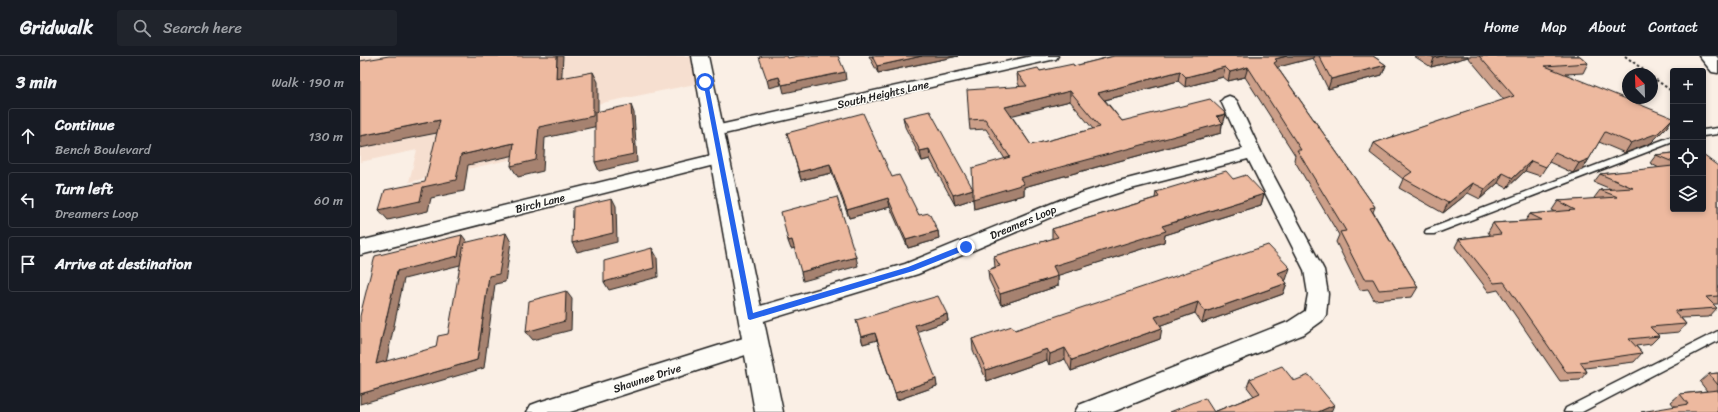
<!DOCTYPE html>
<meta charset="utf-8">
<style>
body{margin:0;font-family:Sriracha,sans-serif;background:#20242c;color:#f1f3f6}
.controls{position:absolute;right:12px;top:12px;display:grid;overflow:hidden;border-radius:4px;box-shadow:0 2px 6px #0003}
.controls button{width:36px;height:36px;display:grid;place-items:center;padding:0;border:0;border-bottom:1px solid #363941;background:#171b24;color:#f1f3f6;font:20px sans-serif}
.compass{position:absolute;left:1262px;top:12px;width:36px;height:36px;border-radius:50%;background:#171b24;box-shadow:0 2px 6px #0003;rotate:337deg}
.stop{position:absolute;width:12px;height:12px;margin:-9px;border:3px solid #2563eb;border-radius:50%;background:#fff}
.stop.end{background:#2563eb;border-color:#fff;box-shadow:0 1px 4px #0008}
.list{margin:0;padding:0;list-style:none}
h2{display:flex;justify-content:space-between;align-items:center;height:52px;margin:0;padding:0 16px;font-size:17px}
h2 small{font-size:13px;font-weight:400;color:#9ea1a6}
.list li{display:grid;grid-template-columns:26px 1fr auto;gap:12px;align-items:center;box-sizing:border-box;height:56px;margin:0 8px 8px;padding:0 8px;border:1px solid #363941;border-radius:4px}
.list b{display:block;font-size:15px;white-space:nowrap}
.list p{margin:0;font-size:13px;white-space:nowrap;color:#9ea1a6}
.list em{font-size:13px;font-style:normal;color:#9ea1a6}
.icon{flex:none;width:22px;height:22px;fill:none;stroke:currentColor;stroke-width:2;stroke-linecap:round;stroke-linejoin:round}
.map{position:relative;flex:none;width:1358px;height:356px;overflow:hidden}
header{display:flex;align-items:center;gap:24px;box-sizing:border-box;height:56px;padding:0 20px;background:#171b24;border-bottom:1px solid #363941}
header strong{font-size:19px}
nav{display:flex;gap:22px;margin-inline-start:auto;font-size:14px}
.search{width:280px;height:36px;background:#20242c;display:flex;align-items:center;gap:10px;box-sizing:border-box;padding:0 14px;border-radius:4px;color:#9ea1a6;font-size:15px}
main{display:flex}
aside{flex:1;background:#171b24}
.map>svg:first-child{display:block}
</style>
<header>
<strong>Gridwalk</strong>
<div class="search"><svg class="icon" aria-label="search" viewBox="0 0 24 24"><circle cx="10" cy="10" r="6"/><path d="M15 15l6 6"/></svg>Search here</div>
<nav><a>Home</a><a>Map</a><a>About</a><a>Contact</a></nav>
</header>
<main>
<aside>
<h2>3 min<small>Walk · 190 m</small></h2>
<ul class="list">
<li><svg class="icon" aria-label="ahead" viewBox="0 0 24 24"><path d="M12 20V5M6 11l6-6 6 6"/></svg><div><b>Continue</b><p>Bench Boulevard</p></div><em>130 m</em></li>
<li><svg class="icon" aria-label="left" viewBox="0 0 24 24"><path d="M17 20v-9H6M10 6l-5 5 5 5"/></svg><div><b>Turn left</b><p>Dreamers Loop</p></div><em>60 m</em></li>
<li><svg class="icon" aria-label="arrive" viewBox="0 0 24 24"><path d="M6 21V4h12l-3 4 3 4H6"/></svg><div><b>Arrive at destination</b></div></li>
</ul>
</aside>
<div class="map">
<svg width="1358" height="356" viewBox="0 0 1358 356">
<rect width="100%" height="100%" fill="#faefe5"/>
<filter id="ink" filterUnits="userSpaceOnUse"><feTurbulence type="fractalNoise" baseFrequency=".025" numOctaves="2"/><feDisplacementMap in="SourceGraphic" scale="8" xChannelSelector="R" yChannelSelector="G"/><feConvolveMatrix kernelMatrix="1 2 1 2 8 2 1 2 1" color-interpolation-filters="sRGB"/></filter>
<g filter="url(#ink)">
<path fill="#f6dfd0" d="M0 0H340L345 26 178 60 175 98 49 126 57 94 0 106Z"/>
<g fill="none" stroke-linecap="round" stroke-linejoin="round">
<defs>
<g id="lane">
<path d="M1358 72V78L1343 80V74Z"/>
<path d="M1313 80V86L1074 178H1066L1065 176 1066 174Z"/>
<path d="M1358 275V285L1222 356H1204L1206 352Z"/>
</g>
<g id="street">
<path d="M672 0H698L696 3 691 4 355 80 349 78 347 75 349 72 355 70Z"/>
<path d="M869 40 874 42 877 45 901 96 964 214 968 238 966 259 962 265 944 278 753 356H715L719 349 928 266 945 255 948 238 944 214 888 103 767 134 712 152 558 218 390 269 383 267 379 261 383 255 545 208 700 144 755 126 883 93 861 45 864 42Z"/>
<path d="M360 97 366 98 369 102 366 106 0 199V185Z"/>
<path d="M396 278 404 281 407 287 404 293 210 356H167L171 349 179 346Z"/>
</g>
<g id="secondary">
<path d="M332 0H348L423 356H395Z"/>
<path d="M1339 0H1356L1358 2V17L1352 16Z"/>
</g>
</defs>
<use href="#lane" stroke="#1c1c1c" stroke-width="3"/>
<use href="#street" stroke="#1c1c1c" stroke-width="3"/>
<use href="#secondary" stroke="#1c1c1c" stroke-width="3"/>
<g stroke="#1c1c1c" stroke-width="2" stroke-dasharray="2.5 2.5" stroke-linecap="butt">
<path d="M1265 0 1289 18"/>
<path d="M1292 21 1313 36"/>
</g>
<use href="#lane" fill="#fdfcf7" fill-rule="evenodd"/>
<use href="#street" fill="#fdfcf7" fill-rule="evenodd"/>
<use href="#secondary" fill="#fdfcf7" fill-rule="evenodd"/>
</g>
<g fill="#cc9f89" stroke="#1c1c1c" fill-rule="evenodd">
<path d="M509 0H598L518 17Z"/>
<path d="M754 0H1013L1026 9 1022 19 968 33 953 2 917 11 1015 151 1013 156 1058 231 1052 241 1014 244 1008 233 1000 234 976 186 979 179 934 104 935 99 885 21 868 25 863 21 825 31 818 25 745 44 762 65 866 58 863 68H862L861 77 664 131V139L614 153 613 143 595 149 570 103 562 105 545 71 543 61 613 133 645 103 626 73 610 74 609 64 660 31 658 27 657 17 680 15 714 10ZM710 45 733 73 671 89 651 59Z"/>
<path d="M1054 0H1220L1228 7 1223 17 1205 18 1307 71 1291 87 1265 97 1239 86 1223 113 1213 117 1189 106 1180 120 1165 115 1147 132 1138 127 1120 143 1108 137 1083 157 1039 132 1043 123 1010 97 1014 87 1144 44 1108 1 1071 11Z"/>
<path d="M427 77 532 121 559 159 578 175 579 183 548 192 530 151 489 162 472 117 441 124Z"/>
<path d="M1313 97V153L1358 110V248H1353L1357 252 1349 261 1321 262 1326 268 1319 276 1297 278 1299 280 1291 288 1276 290 1282 297 1274 306 1225 312 1227 316 1220 324 1200 325 1138 234 1129 236 1095 191 1099 183 1130 179 1128 176 1133 167 1165 165 1170 158 1196 156 1192 154 1198 145 1235 143 1234 142 1240 134 1251 133 1234 126 1240 118 1299 112 1290 107 1296 99Z"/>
<path d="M873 123 904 138 901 149 805 179 804 186 698 219V230L641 249 629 224 628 214 635 211 634 200 692 183V173L795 142 796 136Z"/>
<path d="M924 224 927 227 923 238 842 267 835 257 801 269 800 283 711 315 705 303 689 309 687 304 627 325 613 294 612 283 655 274 926 224Z"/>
<path d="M587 258 588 265 557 275 577 330 537 344 517 284 503 288 496 264Z"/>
<path d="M1358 317V356L1314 350 1311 346 1320 338 1347 335 1340 326 1349 318Z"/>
<path d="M890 323 934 325 854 356 894 340 887 331Z"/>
</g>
<g fill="#a6826f" stroke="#1c1c1c">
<path d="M197 0H203L201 33 196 23Z"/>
<path d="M562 0H598L518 17 517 10Z"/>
<path d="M927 0H954L953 2 915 12 911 17 915 3Z"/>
<path d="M1082 0H1108V1L1071 11 1074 2Z"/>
<path d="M1026 9 1022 19 968 33 971 23Z"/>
<path d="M865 11 863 21 825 31 826 21Z"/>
<path d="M888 11 885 21 868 25 870 16Z"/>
<path d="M820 15 818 25 737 46 738 37Z"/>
<path d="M233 16 238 26V70L185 82 183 115 158 121 151 110 179 71Z"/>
<path d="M485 16 486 24 424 37 422 29Z"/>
<path d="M419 21 421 29 409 32 407 24Z"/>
<path d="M710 35V45L646 61 645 51Z"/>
<path d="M271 49 274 57 277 106 239 115 235 106Z"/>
<path d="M866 58 863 68H862L861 77 664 131V139L614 153 613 143 595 149 593 139 613 133 660 122Z"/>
<path d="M1313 62 1307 71 1291 87 1265 97 1271 87Z"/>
<path d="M80 64 87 75 0 92V80Z"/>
<path d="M154 87 160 98 108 109 104 135 71 142 68 155 28 164 19 154 63 131 101 99Z"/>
<path d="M569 93 570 103 562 105 560 95Z"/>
<path d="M1229 103 1223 113 1213 117 1219 107Z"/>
<path d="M1171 105 1165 115 1147 132 1153 122Z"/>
<path d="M470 108 472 117 441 124 439 116Z"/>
<path d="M1143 117 1138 127 1120 143 1125 133Z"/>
<path d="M1113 127 1108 137 1083 157 1088 147Z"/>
<path d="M904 138 901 149 805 179 804 186 693 221V210L802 170Z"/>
<path d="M252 142 256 150 257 186 217 196 212 187Z"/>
<path d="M528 142 530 151 489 162 487 154Z"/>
<path d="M578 175 579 183 548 192 546 184Z"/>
<path d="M146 177 151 186 145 226 135 228 124 312 0 348V338L117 304 129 220Z"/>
<path d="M102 179 108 187 104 208 44 223 24 316 16 308 37 215Z"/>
<path d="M432 184 435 192 431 193 428 185Z"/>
<path d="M292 192 297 201 298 221 249 234 244 226Z"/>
<path d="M496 201 498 210 443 225 441 216Z"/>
<path d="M930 212 926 224 914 228 918 217Z"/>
<path d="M698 220V230L641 249 640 238Z"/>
<path d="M927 227 923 238 842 267 845 256Z"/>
<path d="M206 235 212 243 211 274 173 284 166 276Z"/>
<path d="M838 246 835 257 793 272 795 261Z"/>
<path d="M587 258 588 265 556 276 555 269Z"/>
<path d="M802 272 800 283 711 315 712 304Z"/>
<path d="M515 277 517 284 503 288 501 281Z"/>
<path d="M705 292V303L689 309 690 298Z"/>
<path d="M687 293V304L627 325 626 314Z"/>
<path d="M576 323 577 330 537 344 535 337Z"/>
<path d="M974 349 971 356H958Z"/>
</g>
<g fill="#edb99f" stroke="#1c1c1c" fill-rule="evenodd">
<path d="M29 0H197L196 23 233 16V60L179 71 176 104 151 110 154 87 101 99 96 124 63 131 60 145 19 154 25 134 65 126 80 64 0 80V5Z"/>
<path d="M403 0H427L428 2 439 0H478L485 16 422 29 419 21 407 24 399 1Z"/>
<path d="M512 0H562L517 10Z"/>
<path d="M754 0H927L915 3 917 5 914 7 1015 151 1010 152 1058 231 1019 234 1013 223H1004L980 176 986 175 937 94H941L888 11 870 16 865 11 826 21 820 15 738 37 762 65 850 43 866 58 856 60 863 67 660 122 664 128 613 143V133L593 139 569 93 560 95 543 61 570 55 613 133 612 112 650 101 625 63 609 64 607 34 667 30 657 17 678 12 680 15 713 8 714 10ZM710 35 740 71 671 89 645 51Z"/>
<path d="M959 0H1013L1026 9 971 23Z"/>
<path d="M1071 0H1082L1074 2Z"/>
<path d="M1119 0H1220L1228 7 1185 10 1313 62 1298 77 1271 87 1245 76 1229 103 1219 107 1195 96 1186 111 1171 105 1153 122 1143 117 1125 133 1113 127 1088 147 1043 122 1052 116 1014 87 1154 40Z"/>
<path d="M271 49 274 98 235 106V56Z"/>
<path d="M503 57 532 121 539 119 559 159 569 157 578 175 546 184 528 142 487 154 470 108 439 116 427 77Z"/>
<path d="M1313 97V106L1296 99Z"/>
<path d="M1343 99 1358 110V240L1346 241 1357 252 1314 255 1326 268 1290 271 1299 280 1269 283 1282 297 1220 306 1227 316 1207 317 1144 226 1134 227 1099 183 1141 178 1133 167 1182 164 1170 158 1215 154 1198 145 1258 141 1240 134 1273 132 1240 118 1313 110V153H1343Z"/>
<path d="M866 115 873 123 886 119 904 138 802 170 806 175 693 210 698 220 640 238 628 214 640 210 634 200 698 181 692 173 799 141 796 136Z"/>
<path d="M477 141 496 201 441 216 432 184 428 185 421 156Z"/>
<path d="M252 142 253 177 212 187 213 151Z"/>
<path d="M146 177 139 218 129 220 117 304 0 338V260L15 200 102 179 98 200 37 215 16 308 76 291 78 280 88 278 104 187Z"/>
<path d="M908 189 930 212 918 217 927 227 845 256 838 246 795 261 802 272 712 304 705 292 690 298 687 293 626 314 612 283 652 270 655 274Z"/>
<path d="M292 192 294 212 244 226V205Z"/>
<path d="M206 235 205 265 166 276 169 245Z"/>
<path d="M578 240 587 258 555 269 576 323 535 337 515 277 501 281 496 264Z"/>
<path d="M922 310 934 325 949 319 974 349 958 356H810L845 342 854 356 889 342 900 337 890 323Z"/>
<path d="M1358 317V329L1349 318Z"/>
<path d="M1358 334V356H1281L1328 348 1320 338Z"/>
</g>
</g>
<path fill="#2563eb" d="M343 25 348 26 393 257 548 211 603 189H608V193L553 215 390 264 388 263Z"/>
<g text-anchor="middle" stroke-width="3" stroke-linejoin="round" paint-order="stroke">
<g font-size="11" fill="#1c1c1c" stroke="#fdfcf7">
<text transform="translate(523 38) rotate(-13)" y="4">South Heights Lane</text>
<text transform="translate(180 147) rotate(-14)" y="4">Birch Lane</text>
<text transform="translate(663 166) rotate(-23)" y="4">Dreamers Loop</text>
<text transform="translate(287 322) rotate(-18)" y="4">Shawnee Drive</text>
</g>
</g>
</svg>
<div class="controls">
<button>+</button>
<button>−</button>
<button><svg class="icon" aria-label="locate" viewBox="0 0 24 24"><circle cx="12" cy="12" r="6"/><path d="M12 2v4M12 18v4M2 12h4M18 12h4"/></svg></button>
<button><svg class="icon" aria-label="layers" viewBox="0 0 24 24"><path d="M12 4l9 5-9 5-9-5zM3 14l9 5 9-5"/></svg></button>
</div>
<svg class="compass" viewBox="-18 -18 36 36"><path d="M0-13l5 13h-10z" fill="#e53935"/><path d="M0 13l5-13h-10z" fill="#9ea1a6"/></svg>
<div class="stop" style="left:345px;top:26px"></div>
<div class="stop end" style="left:606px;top:191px"></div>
</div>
</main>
